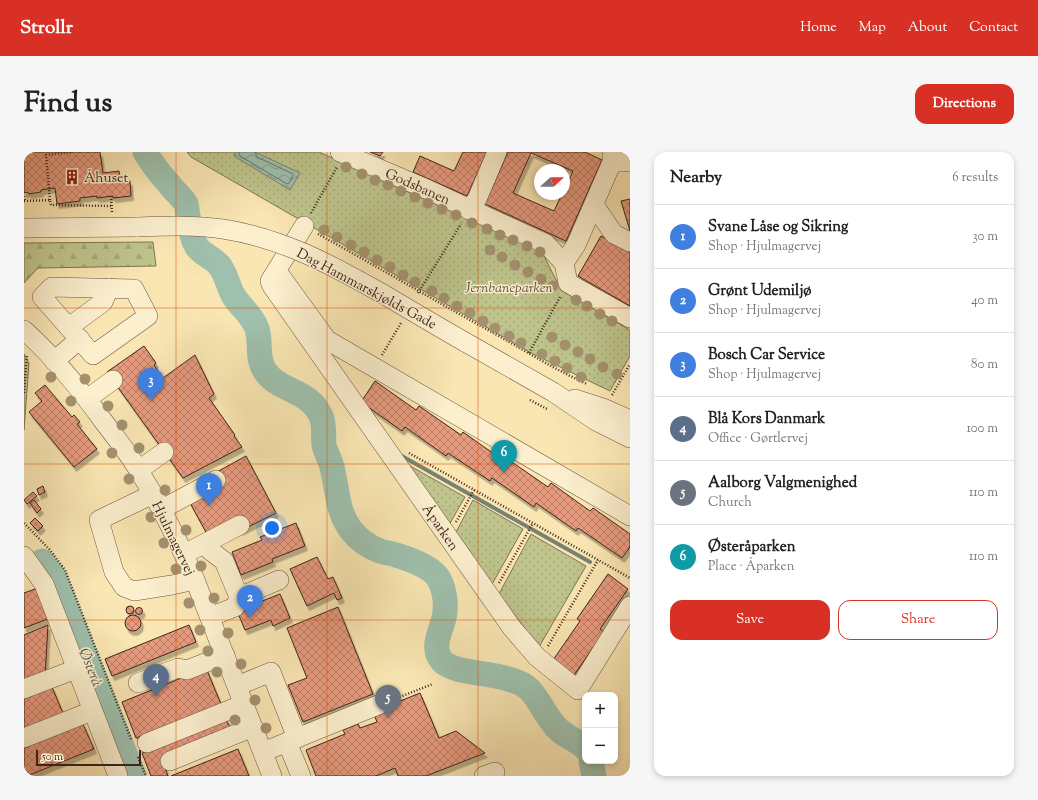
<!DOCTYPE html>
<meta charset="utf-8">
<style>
body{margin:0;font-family:"Sorts Mill Goudy",serif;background:#f6f6f6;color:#222}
.controls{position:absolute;right:12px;bottom:12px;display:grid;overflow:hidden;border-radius:8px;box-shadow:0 2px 6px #0003}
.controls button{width:36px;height:36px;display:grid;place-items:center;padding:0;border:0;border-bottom:1px solid #e0e0e0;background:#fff;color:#222;font:20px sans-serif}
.compass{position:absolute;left:510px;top:12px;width:36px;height:36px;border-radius:50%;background:#fff;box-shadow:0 2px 6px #0003;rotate:69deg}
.scale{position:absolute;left:12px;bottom:10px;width:105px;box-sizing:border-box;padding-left:4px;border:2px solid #3e241a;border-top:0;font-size:11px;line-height:14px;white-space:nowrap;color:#3e241a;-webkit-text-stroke:3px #fbefce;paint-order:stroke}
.you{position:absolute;left:248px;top:376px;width:14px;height:14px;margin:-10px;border:3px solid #fff;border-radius:50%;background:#1a73e8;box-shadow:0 0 0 6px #1a73e833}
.badge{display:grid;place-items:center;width:26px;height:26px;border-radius:50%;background:#d93025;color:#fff;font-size:13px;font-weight:700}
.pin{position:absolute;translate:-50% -33px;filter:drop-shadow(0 1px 2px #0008)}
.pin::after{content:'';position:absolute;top:21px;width:14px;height:12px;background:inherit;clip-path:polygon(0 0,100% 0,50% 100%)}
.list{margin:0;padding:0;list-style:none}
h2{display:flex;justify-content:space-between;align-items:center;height:52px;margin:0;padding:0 16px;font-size:17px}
h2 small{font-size:13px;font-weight:400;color:#767676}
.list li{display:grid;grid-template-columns:26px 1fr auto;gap:12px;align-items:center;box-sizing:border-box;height:64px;padding:0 16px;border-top:1px solid #e0e0e0}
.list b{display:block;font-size:15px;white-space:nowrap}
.list p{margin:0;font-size:13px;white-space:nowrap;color:#767676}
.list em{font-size:13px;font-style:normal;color:#767676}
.actions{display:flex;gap:8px;padding:12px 16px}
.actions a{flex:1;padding:9px 0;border:1px solid #d93025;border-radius:12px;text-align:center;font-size:14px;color:#d93025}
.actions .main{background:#d93025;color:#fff}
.map{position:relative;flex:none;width:606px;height:624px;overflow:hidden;border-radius:12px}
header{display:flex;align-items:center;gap:24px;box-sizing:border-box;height:56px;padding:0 20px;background:#d93025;color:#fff}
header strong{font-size:19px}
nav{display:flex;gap:22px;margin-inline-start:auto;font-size:14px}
.intro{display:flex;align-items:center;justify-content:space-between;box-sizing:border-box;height:96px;padding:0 24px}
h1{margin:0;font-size:28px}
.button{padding:10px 18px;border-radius:12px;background:#d93025;color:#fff;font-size:14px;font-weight:700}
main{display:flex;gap:24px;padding:0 24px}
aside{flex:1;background:#fff;border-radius:12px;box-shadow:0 2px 6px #0003}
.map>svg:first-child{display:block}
</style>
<header>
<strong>Strollr</strong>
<nav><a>Home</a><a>Map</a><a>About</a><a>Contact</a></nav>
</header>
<div class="intro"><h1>Find us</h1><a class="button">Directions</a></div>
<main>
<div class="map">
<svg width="606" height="624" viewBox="0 0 606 624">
<defs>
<pattern id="forest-firs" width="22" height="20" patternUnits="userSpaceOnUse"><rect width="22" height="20" fill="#bec48c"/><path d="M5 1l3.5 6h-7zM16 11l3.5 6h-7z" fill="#a4a878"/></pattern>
<pattern id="park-dots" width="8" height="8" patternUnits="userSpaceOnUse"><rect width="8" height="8" fill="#bec48c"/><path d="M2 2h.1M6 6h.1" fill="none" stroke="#a4a878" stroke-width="1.8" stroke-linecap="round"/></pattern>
<pattern id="water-waves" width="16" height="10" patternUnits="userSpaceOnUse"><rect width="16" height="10" fill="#9ec0ad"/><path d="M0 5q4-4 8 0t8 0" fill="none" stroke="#829c8c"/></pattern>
<pattern id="building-cross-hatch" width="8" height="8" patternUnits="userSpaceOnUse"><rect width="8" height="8" fill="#e69a7e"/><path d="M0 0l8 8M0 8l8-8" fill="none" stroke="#bc7d66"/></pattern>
<filter id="shadow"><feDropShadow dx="2.5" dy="4.5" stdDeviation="0" flood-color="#0004"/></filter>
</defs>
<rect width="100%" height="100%" fill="#f9e6b3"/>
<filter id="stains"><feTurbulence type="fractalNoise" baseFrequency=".005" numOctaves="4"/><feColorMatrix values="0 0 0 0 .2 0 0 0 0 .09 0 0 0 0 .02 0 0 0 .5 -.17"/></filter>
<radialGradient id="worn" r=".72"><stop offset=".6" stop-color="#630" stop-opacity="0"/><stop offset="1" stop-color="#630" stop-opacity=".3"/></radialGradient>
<g fill="url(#forest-firs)" stroke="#7e7453">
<path d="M129 90 132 114 14 116 0 131V91Z"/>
<path d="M0 202 5 211 0 278Z"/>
</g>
<g fill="url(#park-dots)" stroke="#7e7453">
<path d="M163 0H295L518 100 537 138 606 178V204L586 239 509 202 167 5Z"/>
<path d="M381 311 441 345 425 373Z"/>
<path d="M449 348 499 377 467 434 431 382Z"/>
<path d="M507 382 562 414 515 495 475 442Z"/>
</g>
<path fill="url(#water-waves)" stroke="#788272" d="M212 0H231L276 21 266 38 210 4Z"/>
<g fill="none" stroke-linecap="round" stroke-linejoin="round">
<path stroke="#6e7264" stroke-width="1" d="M215 0 216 4 263 32 265 31 269 24V22L233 5 231 0"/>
<path stroke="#788272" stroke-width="4" d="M376 303 566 410"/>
<g stroke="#9ec0ad" stroke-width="25">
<path d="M121 0C128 12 137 23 146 33 150 39 158 45 162 52 163 55 163 60 164 64 166 75 167 85 173 95 178 102 189 106 195 113 202 121 204 134 209 143 215 153 225 161 231 172 239 187 231 204 241 219 255 240 285 237 297 264 301 273 299 283 300 293 302 302 308 310 309 320 314 340 313 360 327 378 334 387 345 395 356 399 361 401 367 401 372 403 385 407 403 413 412 423 421 434 423 453 420 466 416 481 407 496 418 509 428 521 468 521 484 527 492 529 500 532 506 538 515 548 522 564 532 575 541 585 553 588 561 596"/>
<path d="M18 409 30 424 110 624"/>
<path d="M567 609 570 624"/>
</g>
</g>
<g fill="url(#building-cross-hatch)" stroke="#3e241a" fill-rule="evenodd" filter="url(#shadow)">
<path d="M0 0H76L79 21 95 19 97 30 106 29 107 44 89 46V44L73 46V44L56 46V49L33 52 31 36H30L17 38V40L5 42 4 40 0 41Z"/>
<path d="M346 0H359L356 4Z"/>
<path d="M439 0H463L443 44 389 20 396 4 430 19Z"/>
<path d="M484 0H561L578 8 542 89 461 52ZM507 1 549 19 540 39V42H538L530 59 489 41Z"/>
<path d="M606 47V79L597 49Z"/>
<path d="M577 84 606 100V154L554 124Z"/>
<path d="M120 194 132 211 130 213 139 226 171 203 190 242 185 246 211 283 210 284 218 295 159 326 83 220Z"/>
<path d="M351 229 392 258 395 254 437 283 439 280 480 309 482 306 524 335 527 331 566 359 569 356 606 382V395L598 406 554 376 552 379 512 351 510 355 468 326 466 329 424 301 422 304 381 275 378 279 337 250Z"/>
<path d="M21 233 48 265 50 263 56 270 53 272 73 297 50 315 5 260 18 249 11 241Z"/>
<path d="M222 304 252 361 218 378 183 382 165 349 189 322Z"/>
<path d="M19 334 21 340 15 343 13 337Z"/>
<path d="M9 340 13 344 3 352 0 348Z"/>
<path d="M10 348 17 357 13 361 6 351Z"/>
<path d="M11 366 19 374 14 379 6 371Z"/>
<path d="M272 371 281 394 248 407 249 410 217 423 208 400 238 388 236 385Z"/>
<path d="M293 405 304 427 309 425 318 446 313 448 310 441 283 454 266 417Z"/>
<path d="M584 422 604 437 576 477 580 480 548 526 527 511 556 469 553 467Z"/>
<path d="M14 436 26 466 0 476V441Z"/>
<path d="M256 442 266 466 249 474 247 468 221 478 213 459Z"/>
<circle cx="106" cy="458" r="4"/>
<path d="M314 455 349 542 279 570 264 533 283 526 263 476Z"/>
<circle cx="115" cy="459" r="3.5"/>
<circle cx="109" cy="471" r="8"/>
<path d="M24 473 21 525 0 533V483Z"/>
<path d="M165 473 172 490 88 524 81 507Z"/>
<path d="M182 516 197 552 112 586 98 550Z"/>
<path d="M28 535 41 566 0 583V547Z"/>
<path d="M396 541 415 586 432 579 461 601 402 624H374L371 616 352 624H292L282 598 321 582 319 578 334 572 336 576 353 570 349 560Z"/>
<path d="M202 567 207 577 137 605 144 624H127L118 601Z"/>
<path d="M59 572 70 597 3 624H0V596Z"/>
<path d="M214 597 225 624H147Z"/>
</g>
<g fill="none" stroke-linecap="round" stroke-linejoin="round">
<defs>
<g id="minor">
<path d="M316 0 398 35 522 92 540 111 544 131 606 166"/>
<path d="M588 10H606"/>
<path d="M570 53 590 82 606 90"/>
<path d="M445 58 453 47 473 0"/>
<path d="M280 74 246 129 248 134 488 476 513 505 554 538 606 454"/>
<path d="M0 76 114 75"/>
<path d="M540 111 552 93 588 10V0"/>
<path d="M253 119 303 188 606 364"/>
<path d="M28 135 110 137 124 164 69 203 18 145Z"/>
<path d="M45 175 79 150 85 136"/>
<path d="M0 178C30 205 56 237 80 270 92 286 105 302 115 319 137 354 155 390 171 428L248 624"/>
<path d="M441 190 529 240 572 269 606 286"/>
<path d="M30 209 56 187"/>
<path d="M63 247 89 228"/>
<path d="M551 247 579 256 606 268"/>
<path d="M115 318 140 300"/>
<path d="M129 342 75 368 90 420 100 435 110 439 148 433 171 428"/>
<path d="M138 357 192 328"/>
<path d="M179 393 200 409 215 445"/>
<path d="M168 398 216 373"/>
<path d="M0 404 20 432 94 624"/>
<path d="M186 465 211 455 215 445 255 428"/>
<path d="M114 531 154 516 163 518 201 503"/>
<path d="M213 534 247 520 273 586"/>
<path d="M0 537 52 517"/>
<path d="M0 586 68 559"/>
<path d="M263 590 277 624"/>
<path d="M123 591 220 552"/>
<path d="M239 600 359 551"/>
<path d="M146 609 229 575"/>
<path d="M460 624 471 620"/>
</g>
</defs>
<use href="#minor" stroke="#6d5440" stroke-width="20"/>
<g stroke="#3e241a" stroke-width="2.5" stroke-dasharray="1 2" stroke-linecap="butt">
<path d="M0 44 1 49"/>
<path d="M87 44 88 60"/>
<path d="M26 48 22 3 49 0"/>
<path d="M0 49 26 48 27 53 88 54"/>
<path d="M287 61 313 15"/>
<path d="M294 82C354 115 413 150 473 183 503 200 532 218 563 232"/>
<path d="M394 141 437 72"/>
<path d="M505 201 536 145"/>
<path d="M358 203 377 171"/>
<path d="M0 241 3 203"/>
<path d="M588 243 606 212"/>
<path d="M506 248 523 257"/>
<path d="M385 301 606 426"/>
<path d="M432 370 450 338"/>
<path d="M0 371 26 398 41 418 107 587"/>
<path d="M475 431 509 371"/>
<path d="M524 494 574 408"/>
<path d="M373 546 409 532"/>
<path d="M114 605 122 624"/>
</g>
<use href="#minor" stroke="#fbefce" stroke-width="19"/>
<defs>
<path id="minor-bridge" d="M114 75C142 74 171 73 199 77 258 86 308 113 359 142 386 158 413 174 441 190"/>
</defs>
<use href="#minor-bridge" stroke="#6d5440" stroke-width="20" stroke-linecap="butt"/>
<use href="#minor-bridge" stroke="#fbefce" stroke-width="19"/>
</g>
<g fill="#a4916e">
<circle cx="322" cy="15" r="5.5"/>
<circle cx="338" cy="22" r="5.5"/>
<circle cx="351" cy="28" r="5.5"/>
<circle cx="364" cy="33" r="5.5"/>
<circle cx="377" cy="39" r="5.5"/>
<circle cx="391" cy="45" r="5.5"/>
<circle cx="404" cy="51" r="5.5"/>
<circle cx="418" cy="57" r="5.5"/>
<circle cx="432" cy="63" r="5.5"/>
<circle cx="448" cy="71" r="5.5"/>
<circle cx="463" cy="77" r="5.5"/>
<circle cx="300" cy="78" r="5.5"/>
<circle cx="476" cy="83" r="5.5"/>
<circle cx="313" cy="85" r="5.5"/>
<circle cx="489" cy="88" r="5.5"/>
<circle cx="327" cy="93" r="5.5"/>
<circle cx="503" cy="94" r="5.5"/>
<circle cx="466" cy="98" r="5.5"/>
<circle cx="340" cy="100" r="5.5"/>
<circle cx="516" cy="100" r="5.5"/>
<circle cx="478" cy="105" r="5.5"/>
<circle cx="353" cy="108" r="5.5"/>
<circle cx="491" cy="113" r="5.5"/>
<circle cx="366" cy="115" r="5.5"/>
<circle cx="504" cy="120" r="5.5"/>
<circle cx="379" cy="123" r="5.5"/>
<circle cx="517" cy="127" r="5.5"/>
<circle cx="391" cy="130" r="5.5"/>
<circle cx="529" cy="134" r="5.5"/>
<circle cx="408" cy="139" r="5.5"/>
<circle cx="420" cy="146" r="5.5"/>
<circle cx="552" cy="148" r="5.5"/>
<circle cx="433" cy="154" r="5.5"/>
<circle cx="563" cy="154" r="5.5"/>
<circle cx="446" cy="161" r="5.5"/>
<circle cx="576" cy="162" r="5.5"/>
<circle cx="459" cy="169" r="5.5"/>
<circle cx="588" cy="169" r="5.5"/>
<circle cx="471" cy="176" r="5.5"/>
<circle cx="485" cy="184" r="5.5"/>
<circle cx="528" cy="185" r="5.5"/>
<circle cx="497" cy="191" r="5.5"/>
<circle cx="541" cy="193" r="5.5"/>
<circle cx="554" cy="200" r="5.5"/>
<circle cx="518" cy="202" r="5.5"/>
<circle cx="566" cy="207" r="5.5"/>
<circle cx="531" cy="209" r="5.5"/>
<circle cx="579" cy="215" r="5.5"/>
<circle cx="543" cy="216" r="5.5"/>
<circle cx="593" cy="222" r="5.5"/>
<circle cx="27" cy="225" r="5.5"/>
<circle cx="557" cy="225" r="5.5"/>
<circle cx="61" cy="227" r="5.5"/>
<circle cx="47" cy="249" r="5.5"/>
<circle cx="84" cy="254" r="5.5"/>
<circle cx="98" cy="273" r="5.5"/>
<circle cx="115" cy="296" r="5.5"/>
<circle cx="88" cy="301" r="5.5"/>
<circle cx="105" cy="327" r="5.5"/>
<circle cx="141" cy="338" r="5.5"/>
<circle cx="127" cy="365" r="5.5"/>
<circle cx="162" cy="378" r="5.5"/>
<circle cx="140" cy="391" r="5.5"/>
<circle cx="177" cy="414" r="5.5"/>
<circle cx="152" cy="417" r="5.5"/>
<circle cx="190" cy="446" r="5.5"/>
<circle cx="165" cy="451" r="5.5"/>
<circle cx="176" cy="478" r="5.5"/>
<circle cx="204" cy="481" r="5.5"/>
<circle cx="184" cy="499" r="5.5"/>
<circle cx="217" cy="512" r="5.5"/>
<circle cx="193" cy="520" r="5.5"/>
<circle cx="231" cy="548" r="5.5"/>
<circle cx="211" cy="568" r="5.5"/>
<circle cx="242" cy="576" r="5.5"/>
</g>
<path fill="none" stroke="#e0560d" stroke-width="1" stroke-opacity="0.55" d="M152 0V624M303 0V624M454 0V624M0 156H606M0 312H606M0 468H606"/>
<defs>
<symbol id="building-bare" viewBox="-9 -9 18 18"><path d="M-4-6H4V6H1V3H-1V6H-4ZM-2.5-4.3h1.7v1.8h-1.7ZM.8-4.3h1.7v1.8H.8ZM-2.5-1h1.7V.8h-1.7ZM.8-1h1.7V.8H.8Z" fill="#8f2418" stroke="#fbefce" stroke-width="2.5" paint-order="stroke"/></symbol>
</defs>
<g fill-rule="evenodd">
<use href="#building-bare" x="37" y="14" width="22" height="22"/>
</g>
<g text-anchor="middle" stroke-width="3" stroke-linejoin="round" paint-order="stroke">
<g font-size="14" fill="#3e241a" stroke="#fbefce" text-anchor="start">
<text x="60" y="30">Åhuset</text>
</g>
<g font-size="14" fill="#3e241a" stroke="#fbefce">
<text transform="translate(394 34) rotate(24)" y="5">Godsbanen</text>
<text transform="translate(343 136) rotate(28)" y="5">Dag Hammarskjølds Gade</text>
<text transform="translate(417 375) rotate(55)" y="5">Åparken</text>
<text transform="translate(150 386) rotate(64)" y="5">Hjulmagervej</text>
</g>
<g font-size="14" font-style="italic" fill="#5e4c36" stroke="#fbefce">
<text x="485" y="140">Jernbaneparken</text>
</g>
<g font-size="15" font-style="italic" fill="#5b5346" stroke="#fbefce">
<text transform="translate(67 515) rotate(68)" y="5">Østerå</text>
</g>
</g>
<rect width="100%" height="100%" filter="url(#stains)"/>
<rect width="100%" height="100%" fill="url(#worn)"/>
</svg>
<div class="controls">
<button>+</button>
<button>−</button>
</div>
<svg class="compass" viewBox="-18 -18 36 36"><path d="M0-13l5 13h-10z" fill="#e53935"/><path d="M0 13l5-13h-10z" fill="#767676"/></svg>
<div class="scale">50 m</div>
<div class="you"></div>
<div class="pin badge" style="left:185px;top:354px;background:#3f7fe0">1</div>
<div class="pin badge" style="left:226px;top:466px;background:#3f7fe0">2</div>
<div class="pin badge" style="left:127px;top:249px;background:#3f7fe0">3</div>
<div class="pin badge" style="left:132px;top:545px;background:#5c6f8a">4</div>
<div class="pin badge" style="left:364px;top:566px;background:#6b7280">5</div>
<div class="pin badge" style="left:480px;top:321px;background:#0f9aa8">6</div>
</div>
<aside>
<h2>Nearby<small>6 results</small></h2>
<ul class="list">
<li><span class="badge" style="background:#3f7fe0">1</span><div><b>Svane Låse og Sikring</b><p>Shop · Hjulmagervej</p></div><em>30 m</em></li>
<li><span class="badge" style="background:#3f7fe0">2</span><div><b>Grønt Udemiljø</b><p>Shop · Hjulmagervej</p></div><em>40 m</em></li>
<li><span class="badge" style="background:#3f7fe0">3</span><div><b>Bosch Car Service</b><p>Shop · Hjulmagervej</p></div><em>80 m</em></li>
<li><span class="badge" style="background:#5c6f8a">4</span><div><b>Blå Kors Danmark</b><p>Office · Gørtlervej</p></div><em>100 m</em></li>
<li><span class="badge" style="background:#6b7280">5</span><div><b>Aalborg Valgmenighed</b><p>Church</p></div><em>110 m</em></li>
<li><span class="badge" style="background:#0f9aa8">6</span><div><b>Østeråparken</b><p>Place · Åparken</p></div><em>110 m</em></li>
</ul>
<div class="actions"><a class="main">Save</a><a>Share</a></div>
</aside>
</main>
